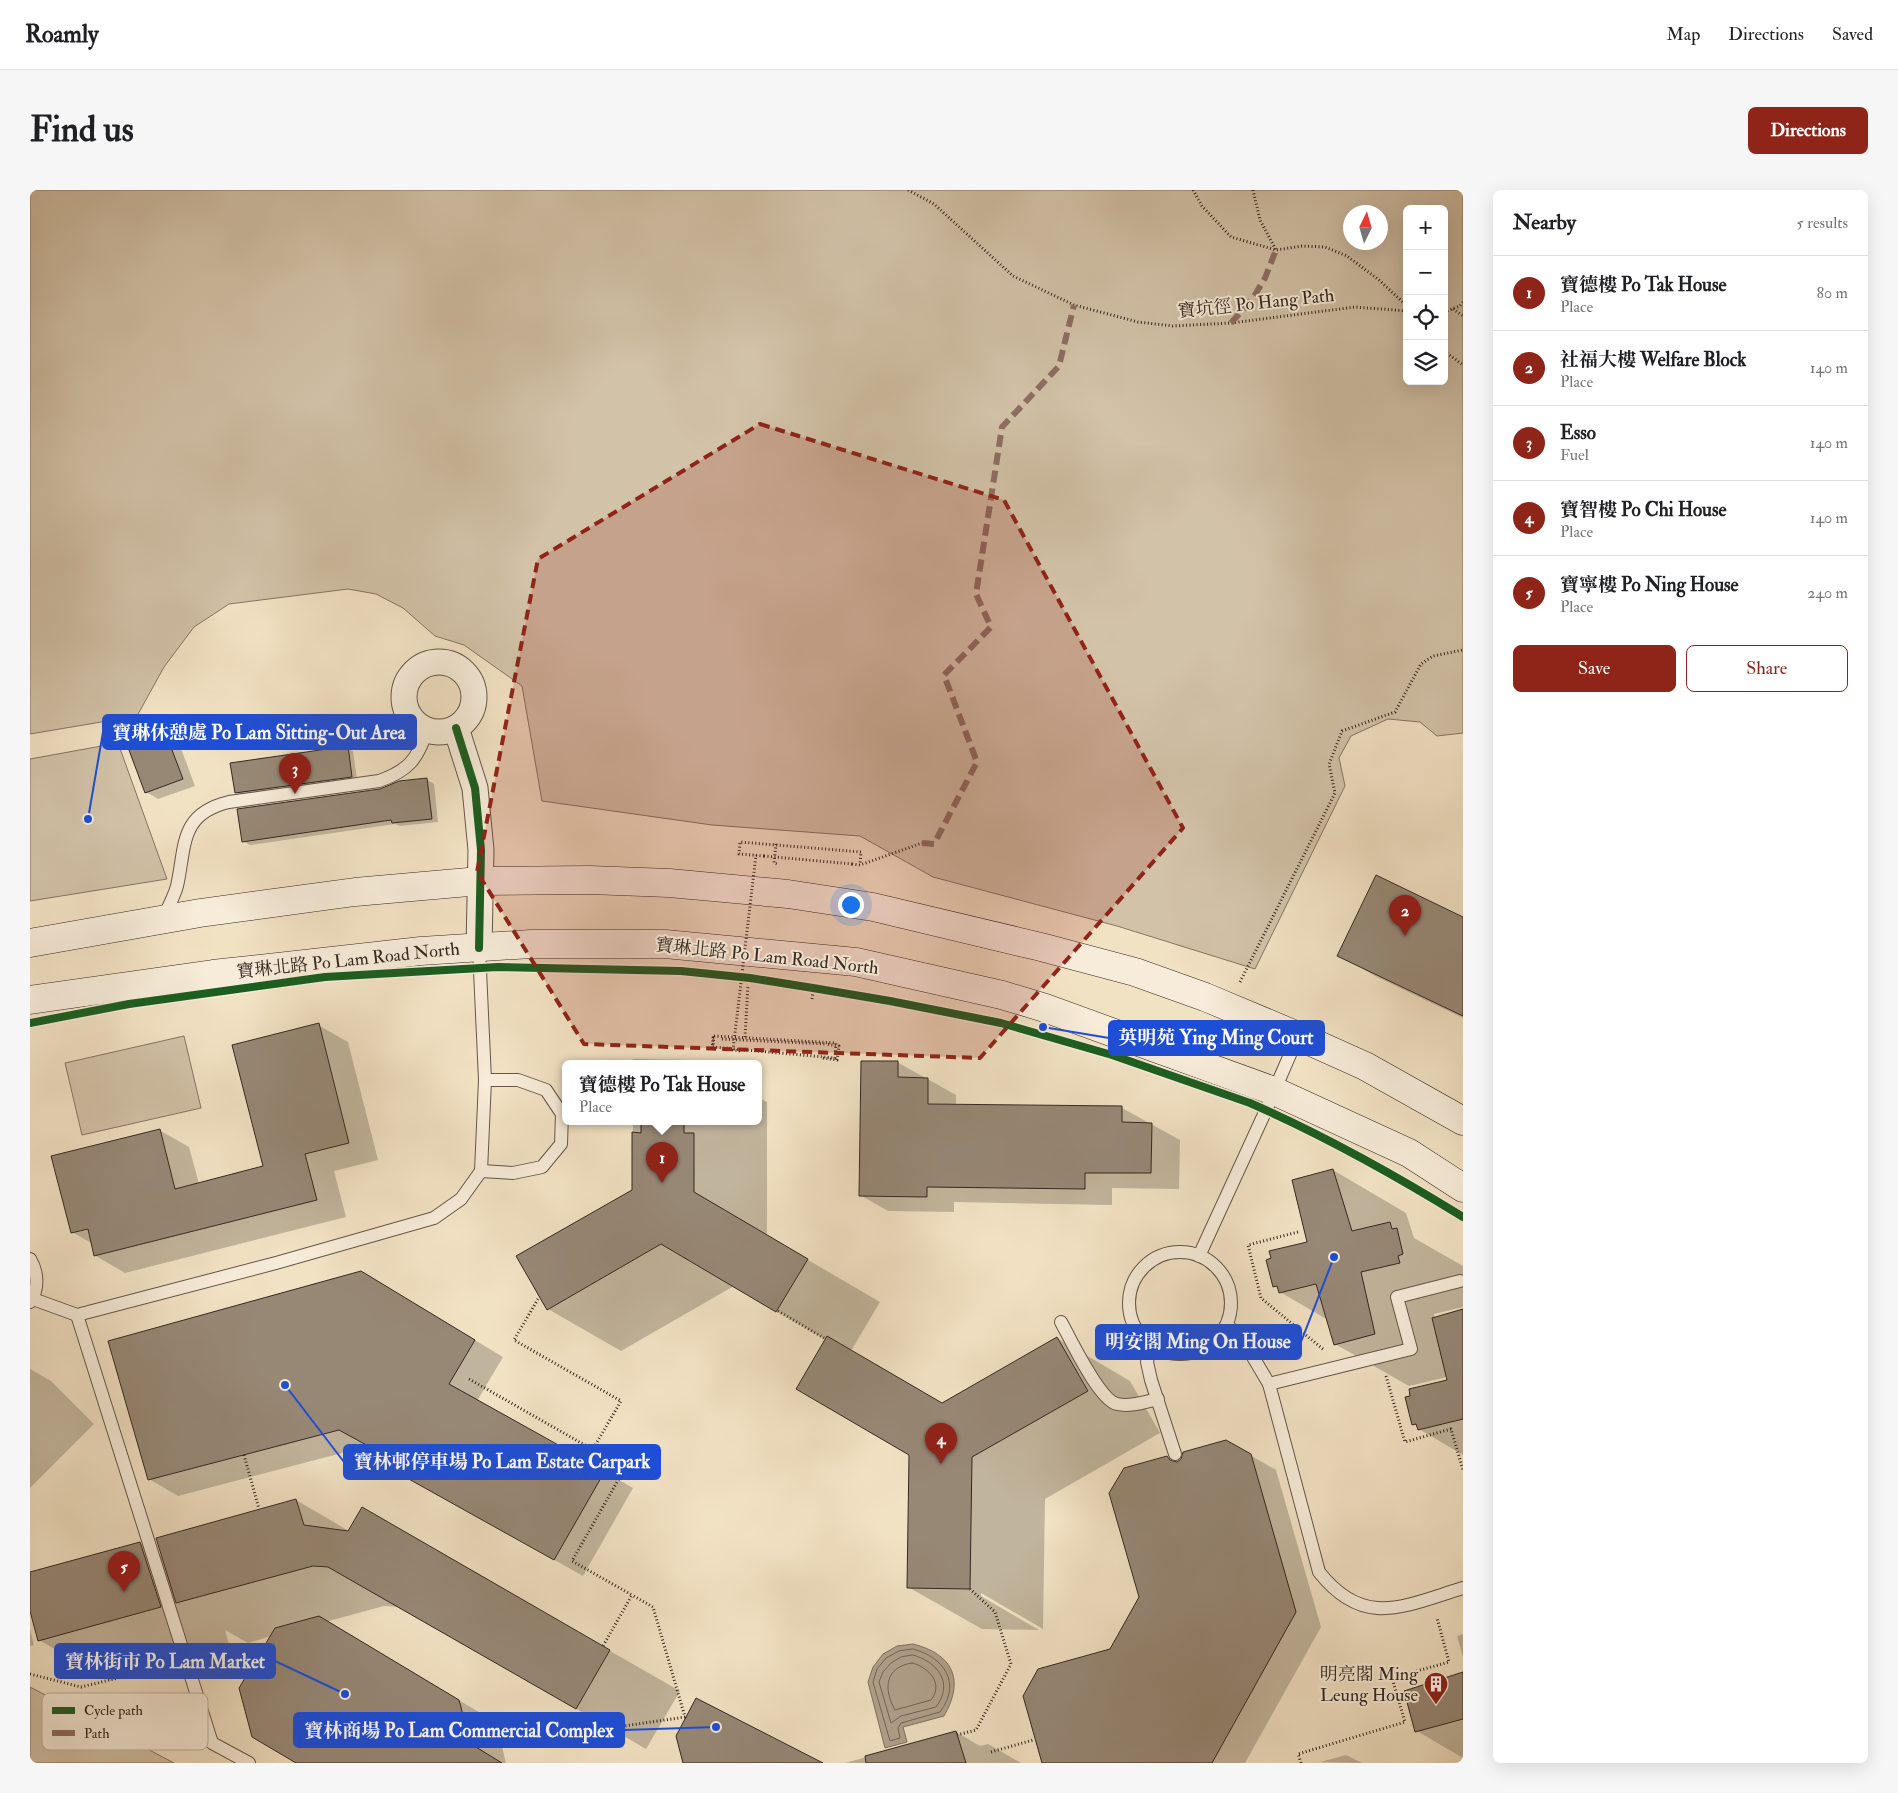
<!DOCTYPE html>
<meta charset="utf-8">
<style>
body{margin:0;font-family:"IM FELL Double Pica","Noto Serif TC",serif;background:#f6f6f6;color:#202124}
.controls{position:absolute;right:15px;top:15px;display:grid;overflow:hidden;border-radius:8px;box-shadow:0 5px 20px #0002}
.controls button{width:45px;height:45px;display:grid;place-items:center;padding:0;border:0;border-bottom:1px solid #e0e0e0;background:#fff;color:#202124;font:25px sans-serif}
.compass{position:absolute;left:1313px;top:15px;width:45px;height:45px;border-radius:50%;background:#fff;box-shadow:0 5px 20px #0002;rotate:5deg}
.you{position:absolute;left:820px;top:714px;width:18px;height:18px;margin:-12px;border:4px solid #fff;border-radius:50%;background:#1a73e8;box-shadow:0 0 0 8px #1a73e833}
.badge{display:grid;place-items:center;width:32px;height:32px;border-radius:50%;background:#8f2418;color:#fff;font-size:16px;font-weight:700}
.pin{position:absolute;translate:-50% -41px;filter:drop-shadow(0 1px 2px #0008)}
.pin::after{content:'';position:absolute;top:26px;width:18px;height:15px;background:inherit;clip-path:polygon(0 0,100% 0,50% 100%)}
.popup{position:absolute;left:532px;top:870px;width:200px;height:65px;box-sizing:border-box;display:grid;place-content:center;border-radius:8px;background:#fff;filter:drop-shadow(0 1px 4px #0005);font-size:16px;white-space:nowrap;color:#757577}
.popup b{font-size:19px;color:#202124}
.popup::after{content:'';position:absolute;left:50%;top:100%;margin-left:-10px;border:10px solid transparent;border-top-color:#fff}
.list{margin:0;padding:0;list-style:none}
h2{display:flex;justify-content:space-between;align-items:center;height:65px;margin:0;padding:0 20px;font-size:21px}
h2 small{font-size:16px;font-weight:400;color:#757577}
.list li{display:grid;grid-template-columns:32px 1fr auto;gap:15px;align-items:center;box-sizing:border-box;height:75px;padding:0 20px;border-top:1px solid #e0e0e0}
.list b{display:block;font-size:19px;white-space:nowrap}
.list p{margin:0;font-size:16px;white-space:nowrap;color:#757577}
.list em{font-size:16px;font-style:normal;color:#757577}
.actions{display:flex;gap:10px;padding:15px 20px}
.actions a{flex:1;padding:11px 0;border:1px solid #8f2418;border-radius:8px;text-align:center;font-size:18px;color:#8f2418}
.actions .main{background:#8f2418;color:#fff}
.icon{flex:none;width:28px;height:28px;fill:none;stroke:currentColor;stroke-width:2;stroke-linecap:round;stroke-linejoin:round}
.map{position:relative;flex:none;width:1433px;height:1573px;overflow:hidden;border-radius:8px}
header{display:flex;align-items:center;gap:30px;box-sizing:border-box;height:70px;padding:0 25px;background:#fff;border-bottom:1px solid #e0e0e0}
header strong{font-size:24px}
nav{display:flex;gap:28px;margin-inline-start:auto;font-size:18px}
.intro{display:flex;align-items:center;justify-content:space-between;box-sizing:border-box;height:120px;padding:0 30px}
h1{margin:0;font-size:35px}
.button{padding:12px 22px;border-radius:8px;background:#8f2418;color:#fff;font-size:18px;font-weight:700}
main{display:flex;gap:30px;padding:0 30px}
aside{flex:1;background:#fff;border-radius:8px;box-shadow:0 5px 20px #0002}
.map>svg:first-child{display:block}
</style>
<header>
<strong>Roamly</strong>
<nav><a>Map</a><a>Directions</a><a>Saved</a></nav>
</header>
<div class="intro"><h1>Find us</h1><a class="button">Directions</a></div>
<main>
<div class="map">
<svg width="1433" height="1573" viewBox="0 0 1433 1573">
<rect width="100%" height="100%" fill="#f2e2c4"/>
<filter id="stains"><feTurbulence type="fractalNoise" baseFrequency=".004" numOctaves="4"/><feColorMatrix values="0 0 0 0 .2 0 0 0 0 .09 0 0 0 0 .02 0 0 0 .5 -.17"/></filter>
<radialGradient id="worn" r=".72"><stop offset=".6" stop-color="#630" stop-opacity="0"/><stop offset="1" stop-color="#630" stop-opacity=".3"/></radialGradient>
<g fill="#d2c2a8" stroke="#847464" fill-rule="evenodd">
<path d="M0 0H1433V543L1407 546 1390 532 1358 529 1321 546 1309 568 1315 596 1225 779 1087 736 903 687 830 646 682 635 512 611 492 496 434 455 405 446 373 418 346 404 318 399 199 414 164 437 134 477 107 526 0 544ZM1377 19H1414V191H1377ZM1350 22V52H1320V22Z"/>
<path d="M88 553 137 689 0 711V569Z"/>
<path d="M154 846 171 918 52 945 35 873Z"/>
<path d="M0 1497 144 1573H0Z"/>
</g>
<path fill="#b2a28d" stroke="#807162" d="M883 1454C923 1464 935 1490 914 1526L873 1537 877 1552 855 1558 838 1492 843 1477 853 1464 867 1456Z"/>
<g fill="#0003">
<path d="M134 540 147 548 165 596 128 609 116 602Z"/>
<path d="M317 558 323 561 327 589 212 606 206 602Z"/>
<path d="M397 590 404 594 408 632 370 636 365 634 220 655 213 651 350 600Z"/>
<path d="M1433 728V828L1345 786 1309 765Z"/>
<path d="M288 835 318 852 348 970 304 981 316 1027 95 1083 66 1066 63 1054 42 1042 129 940 159 957 169 994 234 977Z"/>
<path d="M603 869 664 870 672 874H603Z"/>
<path d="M867 872 926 905V915L1092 918 1150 950 1149 999 1082 998V1015L924 1012V1022L858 1021 830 1005Z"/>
<path d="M728 907 737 912V1046L850 1112 821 1161 912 1214 1027 1148 1100 1191 1130 1243 1015 1309 1013 1439 951 1403V1406L1009 1440 952 1439 878 1397 881 1265 796 1150 704 1096 591 1161 518 1119 603 1001V932H728Z"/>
<path d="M1303 980 1376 1023 1384 1048 1433 1076V1117L1404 1124 1405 1128 1433 1121V1265L1389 1239V1237L1383 1234 1418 1191 1417 1187 1379 1196 1305 1154 1298 1130 1250 1102 1249 1099 1244 1096 1279 1053Z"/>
<path d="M360 1099 473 1167 447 1211 603 1298 553 1386 398 1299 374 1275 339 1256 148 1306 119 1289Z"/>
<path d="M0 1179 21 1191 64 1234 0 1298Z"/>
<path d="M1196 1251 1246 1280 1291 1437 1215 1573H1013L1110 1407 1137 1268 1146 1273Z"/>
<path d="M266 1310 319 1341 332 1319 650 1501 616 1559 370 1417 354 1416 295 1432 466 1532 476 1573H269L241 1446 218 1453 195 1440 200 1458 80 1491 9 1450 0 1416V1383L110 1353 133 1367Z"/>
<path d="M0 1439 4 1455 0 1456Z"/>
<path d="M1433 1444V1467L1427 1446Z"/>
<path d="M1433 1484V1568L1387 1541Z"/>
<path d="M926 1542 950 1556 958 1554 991 1573H815Z"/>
<path d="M1316 1565 1332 1573 1290 1572Z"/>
</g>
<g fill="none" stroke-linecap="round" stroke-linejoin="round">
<g stroke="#746457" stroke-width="1">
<path d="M883 1459C914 1467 932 1493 910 1522L871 1533 868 1538 870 1548 860 1551 843 1492 847 1479 856 1468 869 1461Z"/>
<path d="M883 1465C908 1472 924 1493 906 1517L871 1526 861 1533 849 1492 853 1482 861 1473 871 1467Z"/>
<path d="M882 1473C899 1477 914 1494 901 1510L865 1520C853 1499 855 1477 882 1473Z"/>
</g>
</g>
<g fill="#978876" stroke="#352721">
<path d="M134 539 153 589 115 603 96 552Z"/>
<path d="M318 556 322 587 205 603 200 573Z"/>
<path d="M397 588 402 629 362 633 361 630 212 652 207 619 350 599 369 591Z"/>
<path d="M1346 685 1433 727V826L1307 766Z"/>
<path d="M289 833 319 953 275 964 287 1010 64 1066 58 1039 41 1043 21 966 130 939 145 999 233 976 202 855Z"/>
<path d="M831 871H868V887L898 888V914L1092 916V932L1122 933 1121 983H1055V999L897 997V1007L829 1006Z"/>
<path d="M611 932H654V943H664V1002L778 1069 746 1122 631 1054 517 1120 486 1066 602 1000V942L611 943Z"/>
<path d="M1303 979 1322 1041 1360 1032 1362 1039 1367 1038 1373 1064 1368 1066 1370 1073 1331 1082 1345 1144 1304 1155 1286 1094 1249 1103 1247 1096 1243 1097 1236 1070 1241 1068 1239 1061 1277 1052 1262 990Z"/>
<path d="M331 1081 445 1150 419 1194 575 1281 524 1370 368 1283 373 1275 309 1240 118 1290 78 1151Z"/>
<path d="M1433 1119V1229L1388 1240 1386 1234 1382 1235 1375 1207 1380 1206 1379 1199 1417 1190 1402 1128Z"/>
<path d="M797 1146 912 1213 1027 1147 1058 1201 942 1267 940 1399 877 1398 879 1265 766 1199Z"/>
<path d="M1196 1250 1221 1264 1266 1422 1182 1573H1012L993 1506 1008 1479 1080 1459 1109 1407 1079 1303 1094 1278 1137 1266 1140 1270 1147 1272 1151 1269 1153 1262Z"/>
<path d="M266 1309 274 1335 318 1341 332 1317 580 1460 546 1519 298 1377 283 1376 146 1413 126 1348Z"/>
<path d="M110 1352 131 1417 8 1451 0 1421V1382Z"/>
<path d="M289 1426 429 1510 441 1554 472 1573H266L222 1547 209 1498 245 1438Z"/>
<path d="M1433 1482V1529L1385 1542 1374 1501Z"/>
<path d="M666 1508 793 1573H653L646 1546Z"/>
<path d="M926 1541 936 1573H836L835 1566Z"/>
</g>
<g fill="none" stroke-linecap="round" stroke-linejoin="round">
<defs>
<g id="lane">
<path d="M133 728C138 718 144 707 147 696 156 656 149 624 199 612L349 591C378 581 388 569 397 540"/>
<path d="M451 981 483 983 512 977 531 954 532 924 516 900 488 890H455"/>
<circle cx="1150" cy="1113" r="51"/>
<path d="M1169 1066 1236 920 1268 846"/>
<path d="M0 1069C8 1082 9 1099 0 1112"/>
<path d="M3 1109 47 1125 246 1073 404 1028 431 1009 451 981 455 890 449 758"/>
<path d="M47 1125 182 1553 219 1573"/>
<path d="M1031 1132C1041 1150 1069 1210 1087 1214 1100 1217 1115 1212 1128 1209"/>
<path d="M1197 1135 1213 1150 1239 1194 1289 1382C1334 1439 1374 1416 1433 1398"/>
<path d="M1120 1156 1117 1172 1121 1190 1145 1264"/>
<path d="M1239 1194 1381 1159 1367 1107 1430 1091"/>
</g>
<g id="street">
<circle cx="409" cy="507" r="35"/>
<path d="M426 538 445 598 451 660 449 758"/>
</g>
<g id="secondary">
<path d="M0 753 170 723 325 702 450 691 560 690 639 693 758 704 843 717 1011 757 1105 782 1175 807 1268 846 1335 876 1433 931"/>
<path d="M0 810 183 784 391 761 501 754H635L826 772 972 805 1015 818 1244 901 1379 963 1433 998"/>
</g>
</defs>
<use href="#lane" stroke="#64564a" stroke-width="14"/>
<use href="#street" stroke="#64564a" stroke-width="27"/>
<use href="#secondary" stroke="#352721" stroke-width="29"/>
<g stroke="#352721" stroke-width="3" stroke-dasharray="1 2.5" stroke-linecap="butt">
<path d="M878 0 904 14 983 86 1044 115 1108 132 1143 136 1201 133 1325 117 1377 121"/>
<path d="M1163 0 1172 16 1201 47 1246 60 1272 56 1295 57 1317 66 1349 90 1377 116"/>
<path d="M1223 0 1230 30 1246 60"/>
<path d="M1423 119 1433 126"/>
<path d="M1414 122 1430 116 1433 112"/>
<path d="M1414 161 1433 175"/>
<path d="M746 654 744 673 747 674"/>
<path d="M734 666 709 664 710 652 831 662 830 675"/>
<path d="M822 674 830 675 892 653"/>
<path d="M1210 792 1305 603 1299 574 1312 541 1365 522 1391 474 1403 466 1433 460"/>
<path d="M782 809 784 795"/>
<path d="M684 846 806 853 805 868 683 857Z"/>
<path d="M715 847 718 795"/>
<path d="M692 849 796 854"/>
<path d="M1268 1042 1218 1055 1231 1108 1294 1160"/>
<path d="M508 1109 484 1150 591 1211 563 1259"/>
<path d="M748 1121 794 1148"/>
<path d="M1356 1186 1375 1252 1421 1239 1433 1280"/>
<path d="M439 1189 595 1278 542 1371 602 1405 573 1456"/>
<path d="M214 1265 229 1319"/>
<path d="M0 1484 51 1497 137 1476"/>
<path d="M533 1545 655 1527 623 1417 602 1405"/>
<path d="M927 1545 946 1540 981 1474 965 1422 940 1399"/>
<path d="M961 1562 1003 1550"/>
<path d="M1271 1573 1268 1564 1375 1532 1362 1488 1419 1472 1407 1428"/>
</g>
<use href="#lane" stroke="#f7ecd9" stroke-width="12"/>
<use href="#street" stroke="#f7ecd9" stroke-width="25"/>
<use href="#secondary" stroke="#f7ecd9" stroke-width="28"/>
<g stroke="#352721" stroke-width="3" stroke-dasharray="1 2.5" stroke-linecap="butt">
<path d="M734 666 822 674"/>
<path d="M685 859H682L683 848H686"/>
<path d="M710 861 703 860 726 665"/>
<path d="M793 868 807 870 809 856 796 854"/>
</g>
<g stroke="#8d6e63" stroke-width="6" stroke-dasharray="12 6" stroke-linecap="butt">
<path d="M1201 133 1223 108 1235 88 1246 60"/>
<path d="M892 653 904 654 947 572 914 485 961 437 946 404 972 237 1029 176 1044 115"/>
</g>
<defs>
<g id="cycleway">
<path d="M426 538 445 598 451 660 449 758"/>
<path d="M0 833 99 814 295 787 468 777 651 781 720 788 783 798 860 811 971 833 1082 865 1220 913C1293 945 1365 985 1433 1027"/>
</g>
</defs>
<use href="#cycleway" stroke="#f7ecd9" stroke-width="11"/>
<use href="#cycleway" stroke="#1b5e20" stroke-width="8"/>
</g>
<path fill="#8f2418" fill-opacity="0.2" stroke="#8f2418" stroke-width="4" stroke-dasharray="10 6" stroke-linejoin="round" d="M730 234 974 310 1153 638 950 868 554 854 447 682 508 369Z"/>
<defs>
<symbol id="building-pin" viewBox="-11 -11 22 30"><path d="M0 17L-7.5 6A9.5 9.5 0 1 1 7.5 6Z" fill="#8f2418" stroke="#f7ecd9"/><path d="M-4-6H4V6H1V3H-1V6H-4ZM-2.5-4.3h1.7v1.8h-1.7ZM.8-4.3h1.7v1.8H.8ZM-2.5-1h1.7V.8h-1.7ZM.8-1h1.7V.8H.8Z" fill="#fff"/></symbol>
</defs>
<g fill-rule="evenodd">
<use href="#building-pin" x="1392" y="1480" width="28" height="38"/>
</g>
<g text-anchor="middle" stroke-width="4" stroke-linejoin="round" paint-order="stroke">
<g font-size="18" fill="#352721" stroke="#f7ecd9">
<text transform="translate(1226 113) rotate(-6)" y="6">寶坑徑 Po Hang Path</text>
<text transform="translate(737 766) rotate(6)" y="6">寶琳北路 Po Lam Road North</text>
<text transform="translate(318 770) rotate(-6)" y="6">寶琳北路 Po Lam Road North</text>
</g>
<g font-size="18" fill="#352721" stroke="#f7ecd9" text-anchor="end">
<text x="1388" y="1490">明亮閣 Ming<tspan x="1388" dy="21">Leung House</tspan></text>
</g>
</g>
<rect x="12" y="1503" width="166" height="57" rx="8" fill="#f7ecd9" stroke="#bdb1a2" stroke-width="1"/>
<rect x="22" y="1517" width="23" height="7" fill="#1b5e20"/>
<rect x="22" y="1540" width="23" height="6" fill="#8d6e63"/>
<g font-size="14" fill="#352721">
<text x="54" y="1525">Cycle path</text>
<text x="54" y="1548">Path</text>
</g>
<path fill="none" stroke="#1d4ed8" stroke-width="2" d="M58 629L73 542M1013 837L1079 848M1304 1067L1271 1152M255 1195L314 1272M315 1504L245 1471M686 1537L594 1540"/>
<g fill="#1d4ed8" stroke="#f7ecd9" stroke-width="2">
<circle cx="58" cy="629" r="5"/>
<circle cx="1013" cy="837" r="5"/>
<circle cx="1304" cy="1067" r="5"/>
<circle cx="255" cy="1195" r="5"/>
<circle cx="315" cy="1504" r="5"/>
<circle cx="686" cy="1537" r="5"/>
</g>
<g fill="#1d4ed8" stroke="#1d4ed8" stroke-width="2">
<rect x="73" y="525" width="313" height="34" rx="5"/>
<rect x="1079" y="831" width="215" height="34" rx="5"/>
<rect x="1066" y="1135" width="205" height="34" rx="5"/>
<rect x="314" y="1255" width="316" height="34" rx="5"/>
<rect x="25" y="1454" width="220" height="34" rx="5"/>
<rect x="264" y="1523" width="330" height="34" rx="5"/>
</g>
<g font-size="19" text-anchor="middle" font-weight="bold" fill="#fff">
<text x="229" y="549">寶琳休憩處 Po Lam Sitting-Out Area</text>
<text x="1186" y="854">英明苑 Ying Ming Court</text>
<text x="1168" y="1158">明安閣 Ming On House</text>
<text x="472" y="1278">寶林邨停車場 Po Lam Estate Carpark</text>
<text x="135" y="1478">寶林街市 Po Lam Market</text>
<text x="429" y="1547">寶林商場 Po Lam Commercial Complex</text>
</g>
<rect width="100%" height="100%" filter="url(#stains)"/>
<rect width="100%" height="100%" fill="url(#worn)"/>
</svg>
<div class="controls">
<button>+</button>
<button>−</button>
<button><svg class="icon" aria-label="locate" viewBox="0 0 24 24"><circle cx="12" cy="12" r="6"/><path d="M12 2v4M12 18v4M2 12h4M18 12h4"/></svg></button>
<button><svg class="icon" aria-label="layers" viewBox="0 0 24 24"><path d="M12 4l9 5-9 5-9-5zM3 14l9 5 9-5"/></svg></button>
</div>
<svg class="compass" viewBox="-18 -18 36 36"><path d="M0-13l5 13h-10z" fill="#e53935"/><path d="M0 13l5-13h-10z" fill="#757577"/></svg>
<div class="you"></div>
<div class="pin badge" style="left:632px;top:993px">1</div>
<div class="popup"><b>寶德樓 Po Tak House</b>Place</div>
<div class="pin badge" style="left:1375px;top:746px">2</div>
<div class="pin badge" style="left:265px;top:604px">3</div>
<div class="pin badge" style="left:911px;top:1274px">4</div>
<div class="pin badge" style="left:94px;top:1402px">5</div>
</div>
<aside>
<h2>Nearby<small>5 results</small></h2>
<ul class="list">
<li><span class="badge">1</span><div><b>寶德樓 Po Tak House</b><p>Place</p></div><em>80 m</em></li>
<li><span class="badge">2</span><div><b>社福大樓 Welfare Block</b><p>Place</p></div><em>140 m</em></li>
<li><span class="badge">3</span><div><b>Esso</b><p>Fuel</p></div><em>140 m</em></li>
<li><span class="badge">4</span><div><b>寶智樓 Po Chi House</b><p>Place</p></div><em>140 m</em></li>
<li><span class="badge">5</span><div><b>寶寧樓 Po Ning House</b><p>Place</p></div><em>240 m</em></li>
</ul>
<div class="actions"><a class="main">Save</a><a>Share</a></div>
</aside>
</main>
